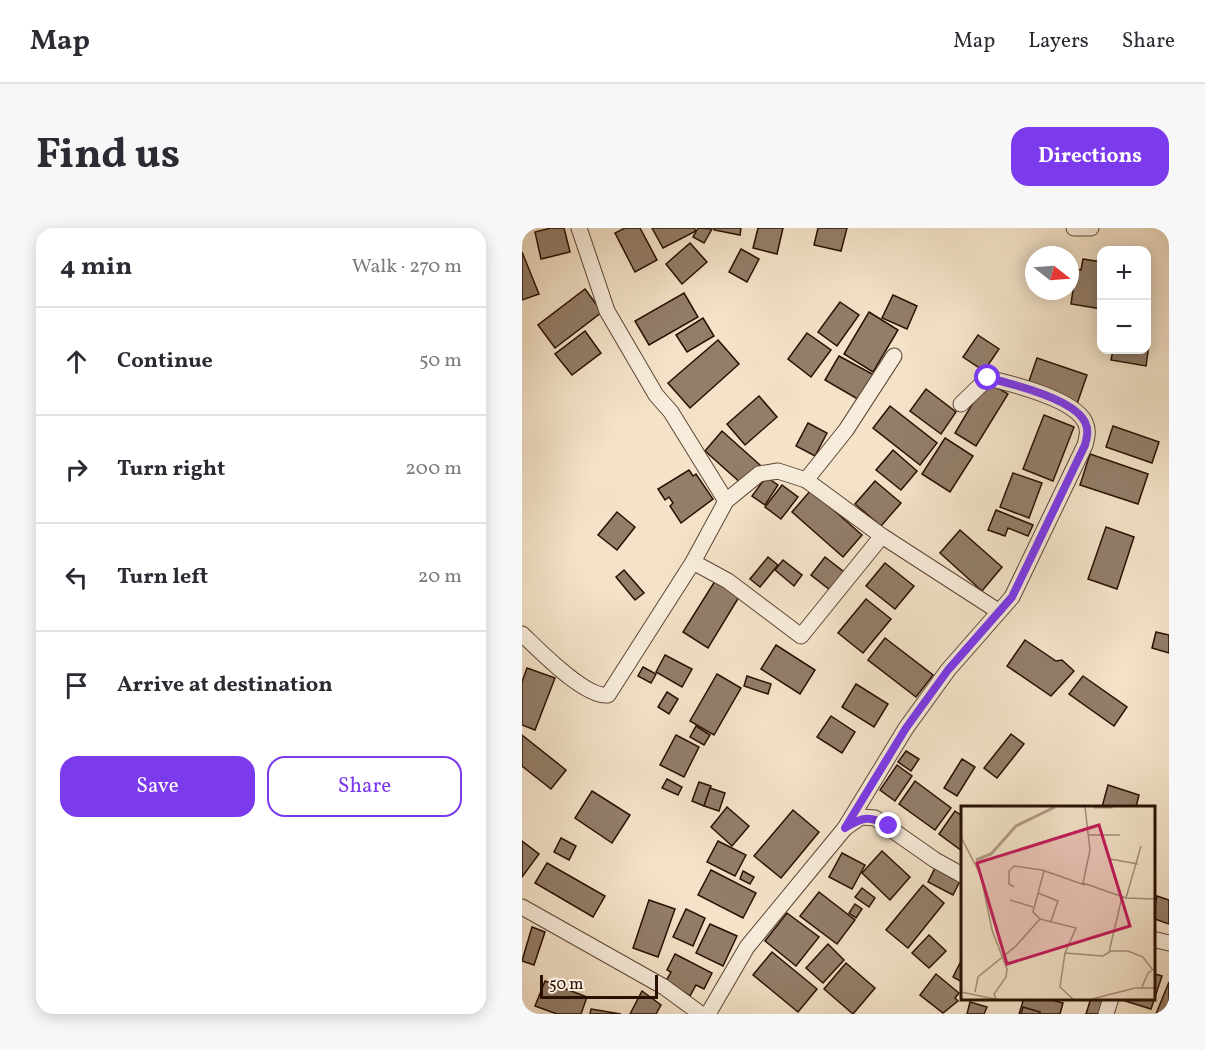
<!DOCTYPE html>
<meta charset="utf-8">
<style>
body{margin:0;font-family:Vollkorn,serif;background:#f7f7f7;color:#2b2b33}
.controls{position:absolute;right:18px;top:18px;display:grid;overflow:hidden;border-radius:12px;box-shadow:0 3px 15px #0003}
.controls button{width:54px;height:54px;display:grid;place-items:center;padding:0;border:0;border-bottom:2px solid #e1e1e2;background:#fff;color:#2b2b33;font:30px sans-serif}
.compass{position:absolute;left:503px;top:18px;width:54px;height:54px;border-radius:50%;background:#fff;box-shadow:0 3px 15px #0003;rotate:107deg}
.scale{position:absolute;left:18px;bottom:15px;width:118px;box-sizing:border-box;padding-left:6px;border:3px solid #291003;border-top:0;font-size:16px;line-height:21px;white-space:nowrap;color:#291003;-webkit-text-stroke:4px #f8eddc;paint-order:stroke}
.stop{position:absolute;width:18px;height:18px;margin:-14px;border:4px solid #7c3aed;border-radius:50%;background:#fff}
.stop.end{background:#7c3aed;border-color:#fff;box-shadow:0 2px 6px #0008}
.list{margin:0;padding:0;list-style:none}
h2{display:flex;justify-content:space-between;align-items:center;height:78px;margin:0;padding:0 24px;font-size:26px}
h2 small{font-size:20px;font-weight:400;color:#7c7c81}
.list li{display:grid;grid-template-columns:39px 1fr auto;gap:18px;align-items:center;box-sizing:border-box;height:108px;padding:0 24px;border-top:2px solid #e1e1e2}
.list b{display:block;font-size:22px;white-space:nowrap}
.list em{font-size:20px;font-style:normal;color:#7c7c81}
.actions{display:flex;gap:12px;padding:18px 24px}
.actions a{flex:1;padding:14px 0;border:2px solid #7c3aed;border-radius:18px;text-align:center;font-size:21px;color:#7c3aed}
.actions .main{background:#7c3aed;color:#fff}
.icon{flex:none;width:33px;height:33px;fill:none;stroke:currentColor;stroke-width:2;stroke-linecap:round;stroke-linejoin:round}
.map{position:relative;flex:none;width:647px;height:786px;overflow:hidden;border-radius:18px}
header{display:flex;align-items:center;gap:36px;box-sizing:border-box;height:84px;padding:0 30px;background:#fff;border-bottom:2px solid #e1e1e2}
header strong{font-size:28px}
nav{display:flex;gap:33px;margin-inline-start:auto;font-size:21px}
.intro{display:flex;align-items:center;justify-content:space-between;box-sizing:border-box;height:144px;padding:0 36px}
h1{margin:0;font-size:42px}
.button{padding:15px 27px;border-radius:18px;background:#7c3aed;color:#fff;font-size:21px;font-weight:700}
main{display:flex;gap:36px;padding:0 36px}
aside{flex:1;background:#fff;border-radius:18px;box-shadow:0 3px 15px #0003}
.map>svg:first-child{display:block}
</style>
<header>
<strong>Map</strong>
<nav><a>Map</a><a>Layers</a><a>Share</a></nav>
</header>
<div class="intro"><h1>Find us</h1><a class="button">Directions</a></div>
<main>
<aside>
<h2>4 min<small>Walk · 270 m</small></h2>
<ul class="list">
<li><svg class="icon" aria-label="ahead" viewBox="0 0 24 24"><path d="M12 20V5M6 11l6-6 6 6"/></svg><div><b>Continue</b></div><em>50 m</em></li>
<li><svg class="icon" aria-label="right" viewBox="0 0 24 24"><path d="M7 20v-9h11M14 6l5 5-5 5"/></svg><div><b>Turn right</b></div><em>200 m</em></li>
<li><svg class="icon" aria-label="left" viewBox="0 0 24 24"><path d="M17 20v-9H6M10 6l-5 5 5 5"/></svg><div><b>Turn left</b></div><em>20 m</em></li>
<li><svg class="icon" aria-label="arrive" viewBox="0 0 24 24"><path d="M6 21V4h12l-3 4 3 4H6"/></svg><div><b>Arrive at destination</b></div></li>
</ul>
<div class="actions"><a class="main">Save</a><a>Share</a></div>
</aside>
<div class="map">
<svg width="647" height="786" viewBox="0 0 647 786">
<rect width="100%" height="100%" fill="#f4e3c9"/>
<filter id="stains"><feTurbulence type="fractalNoise" baseFrequency=".00333" numOctaves="4"/><feColorMatrix values="0 0 0 0 .2 0 0 0 0 .09 0 0 0 0 .02 0 0 0 .5 -.17"/></filter>
<radialGradient id="worn" r=".72"><stop offset=".6" stop-color="#630" stop-opacity="0"/><stop offset="1" stop-color="#630" stop-opacity=".3"/></radialGradient>
<g fill="#937e6a" stroke="#291003" stroke-width="1.5">
<path d="M29 0H42L48 24 19 31 13 4Z"/>
<path d="M103 0H118L135 32 113 44 93 5Z"/>
<path d="M130 0H172L174 3 141 20Z"/>
<path d="M176 0 190 1 182 15 171 9Z"/>
<path d="M192 0H219L218 7 192 2Z"/>
<path d="M236 0H261L255 26 231 20Z"/>
<path d="M296 0H325L319 23 292 17Z"/>
<path d="M168 15 185 34 160 56 144 36Z"/>
<path d="M219 21 237 31 225 54 207 44Z"/>
<path d="M0 24 17 66 0 72Z"/>
<path d="M561 31 580 34V81L549 76 554 41 559 42Z"/>
<path d="M63 61 80 84 33 120 16 97Z"/>
<path d="M162 65 176 89 127 117 113 93Z"/>
<path d="M371 67 395 78 385 101 360 90Z"/>
<path d="M318 74 337 87 315 118 296 104Z"/>
<path d="M347 84 376 102 351 144 322 126Z"/>
<path d="M181 90 192 108 165 124 154 107Z"/>
<path d="M63 103 79 125 50 147 33 126Z"/>
<path d="M285 105 309 122 289 149 266 131Z"/>
<path d="M456 107 477 121 462 143 441 129Z"/>
<path d="M624 108 628 109 624 138 589 132 591 122H624Z"/>
<path d="M196 112 217 136 168 180 146 155Z"/>
<path d="M317 128 354 148 339 173 303 152Z"/>
<path d="M515 130 565 147 555 176 505 159Z"/>
<path d="M464 153 486 166 454 218 433 205Z"/>
<path d="M404 161 434 184 419 206 388 183Z"/>
<path d="M237 168 255 189 223 217 205 196Z"/>
<path d="M368 178 415 215 398 237 351 200Z"/>
<path d="M522 187 552 199 531 253 501 241Z"/>
<path d="M286 195 305 205 293 228 274 218Z"/>
<path d="M591 198 637 214 630 235 584 219Z"/>
<path d="M200 203 238 237 221 257 183 223Z"/>
<path d="M423 210 451 228 428 264 400 246Z"/>
<path d="M371 222 395 243 379 262 354 242Z"/>
<path d="M568 226 626 246 616 276 558 257Z"/>
<path d="M167 242 171 248 174 246 191 271 159 295 148 278 151 275 147 269 143 272 136 261Z"/>
<path d="M491 245 520 255 507 290 478 279Z"/>
<path d="M244 249 256 257 243 277 230 268Z"/>
<path d="M353 253 379 275 359 298 333 276Z"/>
<path d="M260 257 276 269 259 291 243 279Z"/>
<path d="M289 262 340 307 321 329 270 284Z"/>
<path d="M474 282 511 297 506 308 486 300 483 308 466 302Z"/>
<path d="M95 284 113 299 95 322 76 307Z"/>
<path d="M584 299 612 309 595 361 566 351Z"/>
<path d="M438 302 480 339 460 363 418 325Z"/>
<path d="M246 329 256 337 238 359 228 351Z"/>
<path d="M303 329 322 344 308 362 289 347Z"/>
<path d="M261 332 280 347 272 358 253 342Z"/>
<path d="M363 335 392 358 373 381 344 358Z"/>
<path d="M102 342 122 365 113 372 94 349Z"/>
<path d="M193 353 217 369 186 420 161 404Z"/>
<path d="M344 371 369 391 341 425 316 405Z"/>
<path d="M634 404 647 407V425L630 420Z"/>
<path d="M363 410 411 447 394 469 346 432Z"/>
<path d="M503 412 534 433 540 432 552 443 529 468 485 438Z"/>
<path d="M254 417 293 442 278 466 239 441Z"/>
<path d="M143 427 170 441 160 459 134 444Z"/>
<path d="M121 439 134 446 129 455 116 448Z"/>
<path d="M5 440 33 450 13 502 0 497V454Z"/>
<path d="M195 446 219 460 192 507 168 493Z"/>
<path d="M225 448 249 456 246 466 222 458Z"/>
<path d="M561 448 605 479 592 498 547 466Z"/>
<path d="M334 456 366 476 352 499 320 479Z"/>
<path d="M145 464 156 471 147 486 136 479Z"/>
<path d="M309 488 333 504 320 525 295 509Z"/>
<path d="M174 498 188 507 182 517 168 509Z"/>
<path d="M489 506 502 516 475 550 462 540Z"/>
<path d="M0 507 44 542 29 561 0 538Z"/>
<path d="M154 507 177 519 162 549 138 537Z"/>
<path d="M384 523 397 531 389 543 376 534Z"/>
<path d="M440 531 453 539 435 568 422 560Z"/>
<path d="M375 537 390 548 373 573 358 562Z"/>
<path d="M145 551 160 559 156 567 140 560Z"/>
<path d="M393 553 429 580 413 602 377 576Z"/>
<path d="M177 554 189 558 182 578 170 573Z"/>
<path d="M586 557 617 567 614 579H580Z"/>
<path d="M188 560 203 565 197 583 182 578Z"/>
<path d="M70 563 108 587 90 615 53 590Z"/>
<path d="M205 579 227 598 210 618 189 599Z"/>
<path d="M271 582 297 604 259 650 232 628Z"/>
<path d="M433 583 440 588V623L417 606Z"/>
<path d="M39 610 54 618 47 632 32 624Z"/>
<path d="M0 613 17 626 0 649Z"/>
<path d="M196 613 224 627 213 648 185 634Z"/>
<path d="M360 623 388 649 368 672 340 645Z"/>
<path d="M320 625 343 637 330 661 307 649Z"/>
<path d="M25 635 83 668 71 689 13 655Z"/>
<path d="M413 640 438 653 431 667 406 654Z"/>
<path d="M189 642 234 665 221 690 176 667Z"/>
<path d="M221 643 232 649 228 656 218 651Z"/>
<path d="M401 657 422 675 386 720 364 702Z"/>
<path d="M340 660 353 670 347 679 333 669Z"/>
<path d="M297 664 333 692 315 716 278 688Z"/>
<path d="M635 668 647 672V696L630 690Z"/>
<path d="M127 672 153 681 136 729 111 720Z"/>
<path d="M333 676 340 681 334 690 327 685Z"/>
<path d="M164 681 183 690 171 718 151 709Z"/>
<path d="M265 685 297 709 274 738 243 713Z"/>
<path d="M188 696 215 708 201 738 174 725Z"/>
<path d="M10 699 23 704 12 737 0 733Z"/>
<path d="M407 707 424 723 407 740 390 725Z"/>
<path d="M306 716 322 732 301 755 284 740Z"/>
<path d="M250 724 295 761 276 784 231 747Z"/>
<path d="M153 726 190 745 182 761 174 757 168 768 144 753 149 744 145 742Z"/>
<path d="M440 731V754L431 749Z"/>
<path d="M324 735 353 760 331 786 302 761Z"/>
<path d="M630 745 640 748 629 781 600 772 630 770Z"/>
<path d="M414 746 437 765 433 770 436 773 421 785 398 767Z"/>
<path d="M23 753 65 769 59 786H35L13 778Z"/>
<path d="M647 754V786H634Z"/>
<path d="M120 763 139 777 134 786H108Z"/>
<path d="M502 770H522L541 775 538 786H497Z"/>
<path d="M569 770H582L577 786H564Z"/>
<path d="M448 774 465 779 462 786H445Z"/>
<path d="M501 779 518 784V786H499Z"/>
<path d="M69 781 99 786H68Z"/>
</g>
<g fill="none" stroke-linecap="round" stroke-linejoin="round">
<defs>
<g id="minor">
<path d="M57 0 85 83 134 167 149 184 204 273"/>
<path d="M552 0H569"/>
<path d="M284 252 324 202 372 128"/>
<path d="M171 334 206 353 279 408 360 308"/>
<path d="M0 406C17 422 63 470 86 467L171 334 204 273 237 246 256 243 284 252 360 308 476 383"/>
<path d="M323 600 384 500 426 442 490 369 563 217C565 209 567 202 563 194 552 171 491 156 466 150L439 176"/>
<path d="M0 679 142 759 179 786"/>
<path d="M630 711 647 715"/>
<path d="M186 786 225 719 323 600 339 589 353 590 413 632 440 647"/>
<path d="M584 786 589 770"/>
</g>
</defs>
<use href="#minor" stroke="#5c4534" stroke-width="17"/>
<use href="#minor" stroke="#f8eddc" stroke-width="15"/>
</g>
<g fill="none" stroke-linecap="round" stroke-linejoin="round">
<path stroke="#7c3aed" stroke-width="8" d="M367 598C348 587 340 589 323 600L384 500 426 442 490 369 563 217C565 209 567 202 563 194 552 171 491 156 466 150"/>
</g>
<g transform="translate(439 578)">
<rect width="194" height="194" fill="#f4e3c9"/>
<path fill="none" stroke="#af9b86" stroke-width="3" d="M133 1H152M15 54 30 48 55 20 94 1"/>
<path fill="none" stroke="#a38f7a" stroke-width="1.5" d="M124 1 129 44 122 77 165 92 194 93M128 29H159M0 31 20 70 31 124 46 163 45 171 33 188 35 193M149 53 177 58M83 65 72 106 79 113 115 122 104 147 99 181 112 193M53 81 48 78V65L53 60 81 64 124 79M77 87 97 95 90 115M165 92 180 40M49 94 72 101M148 146 161 91M104 147 142 150 150 145H167L182 151 191 163M181 181 187 167 193 163M0 186 34 193M14 186 17 171 55 140 79 113M131 193 174 182H194"/>
<path fill="#c2185b" fill-opacity="0.15" stroke="#c2185b" stroke-width="3" d="M138 19 169 120 46 158 16 57Z"/>
<rect width="194" height="194" fill="none" stroke="#291003" stroke-width="3"/>
</g>
<rect width="100%" height="100%" filter="url(#stains)"/>
<rect width="100%" height="100%" fill="url(#worn)"/>
</svg>
<div class="controls">
<button>+</button>
<button>−</button>
</div>
<svg class="compass" viewBox="-18 -18 36 36"><path d="M0-13l5 13h-10z" fill="#e53935"/><path d="M0 13l5-13h-10z" fill="#7c7c81"/></svg>
<div class="scale">50 m</div>
<div class="stop" style="left:466px;top:150px"></div>
<div class="stop end" style="left:367px;top:598px"></div>
</div>
</main>
